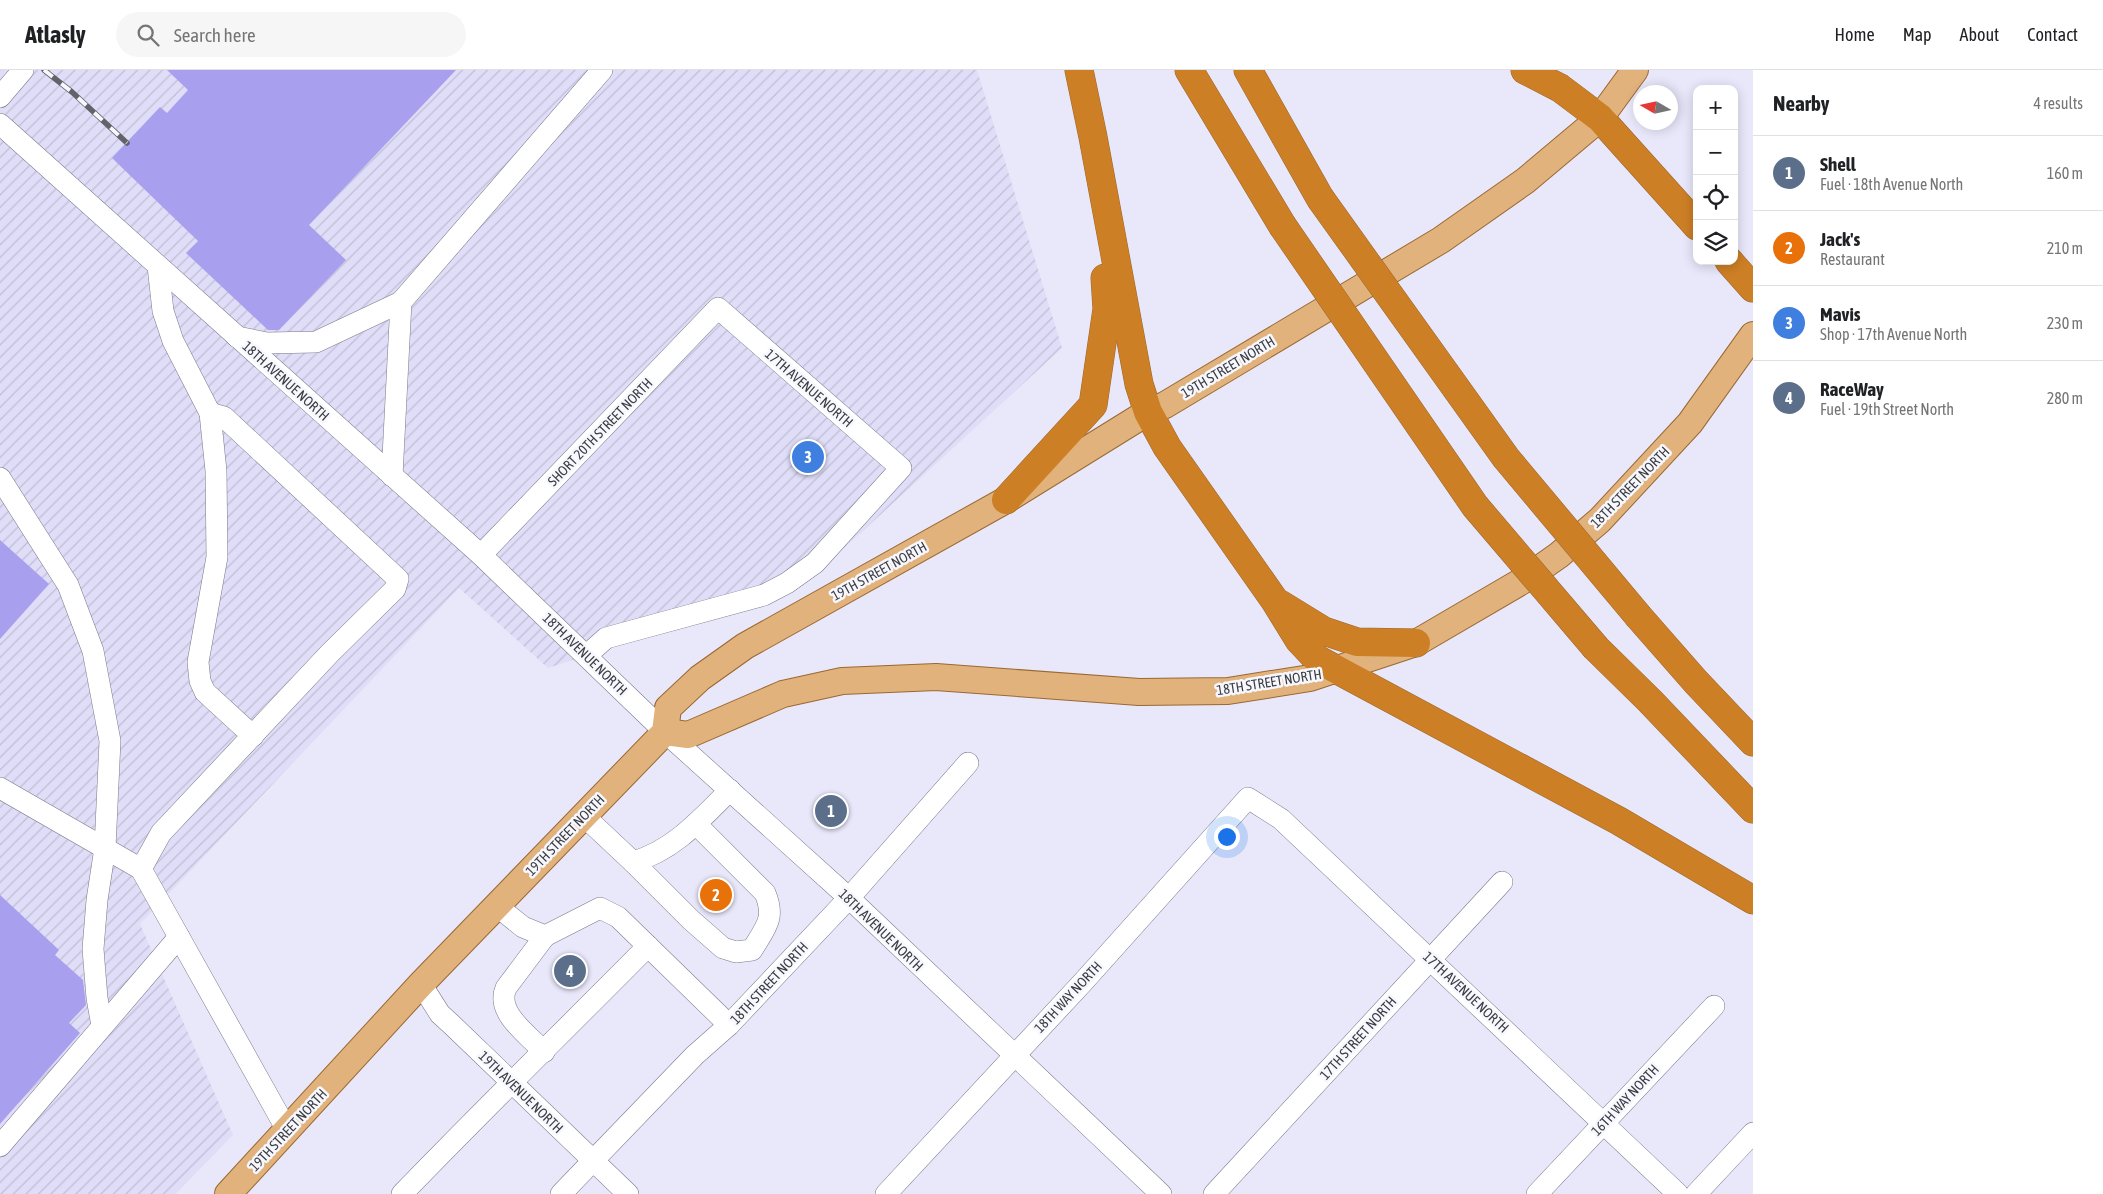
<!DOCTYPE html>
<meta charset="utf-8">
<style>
body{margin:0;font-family:"Asap Condensed",sans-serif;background:#f6f6f6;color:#202124}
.controls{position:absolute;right:15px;top:15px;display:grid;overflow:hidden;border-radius:10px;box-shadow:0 2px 12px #0003}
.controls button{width:45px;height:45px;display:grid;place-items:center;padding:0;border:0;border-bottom:1px solid #e0e0e0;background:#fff;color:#202124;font:25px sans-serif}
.compass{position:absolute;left:1633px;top:15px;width:45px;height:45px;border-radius:50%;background:#fff;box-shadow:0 2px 12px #0003;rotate:279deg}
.you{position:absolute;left:1226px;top:766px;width:18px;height:18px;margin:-12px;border:4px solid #fff;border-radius:50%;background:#1a73e8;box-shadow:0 0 0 8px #1a73e833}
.badge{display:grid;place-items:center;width:32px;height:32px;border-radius:50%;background:#8a5107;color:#fff;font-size:16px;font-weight:700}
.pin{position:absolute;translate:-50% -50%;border:2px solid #fff;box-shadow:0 1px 5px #0006}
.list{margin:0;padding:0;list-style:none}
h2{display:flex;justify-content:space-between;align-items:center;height:65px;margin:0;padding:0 20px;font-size:21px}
h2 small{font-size:16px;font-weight:400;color:#757577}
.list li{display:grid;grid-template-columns:32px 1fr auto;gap:15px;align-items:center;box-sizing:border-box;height:75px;padding:0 20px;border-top:1px solid #e0e0e0}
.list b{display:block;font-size:19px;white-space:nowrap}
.list p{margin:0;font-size:16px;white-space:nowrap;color:#757577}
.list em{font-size:16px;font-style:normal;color:#757577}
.icon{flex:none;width:28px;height:28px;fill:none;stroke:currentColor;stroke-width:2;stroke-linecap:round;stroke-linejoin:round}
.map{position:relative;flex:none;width:1753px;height:1124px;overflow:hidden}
header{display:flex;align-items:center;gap:30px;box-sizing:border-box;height:70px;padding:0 25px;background:#fff;border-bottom:1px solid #e0e0e0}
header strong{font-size:24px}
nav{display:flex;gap:28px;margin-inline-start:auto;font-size:18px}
.search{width:350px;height:45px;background:#f6f6f6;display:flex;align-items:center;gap:12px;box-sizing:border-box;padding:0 18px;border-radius:28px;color:#757577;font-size:19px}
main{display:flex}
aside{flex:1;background:#fff}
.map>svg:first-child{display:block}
</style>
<header>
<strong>Atlasly</strong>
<div class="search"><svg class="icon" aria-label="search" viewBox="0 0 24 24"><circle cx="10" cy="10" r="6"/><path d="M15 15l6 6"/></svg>Search here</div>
<nav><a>Home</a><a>Map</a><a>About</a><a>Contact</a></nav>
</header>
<main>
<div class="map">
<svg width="1753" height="1124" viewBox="0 0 1753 1124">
<defs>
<pattern id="industrial-furrows" width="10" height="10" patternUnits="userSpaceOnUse" patternTransform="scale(1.25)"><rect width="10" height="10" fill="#dfddf7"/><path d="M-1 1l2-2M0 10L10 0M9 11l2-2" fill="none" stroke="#c0bfd5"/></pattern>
</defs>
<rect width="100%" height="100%" fill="#e9e8fb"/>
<path fill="url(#industrial-furrows)" d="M0 0H977L1062 278 805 514 548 598 459 518 140 854 233 1065 175 1124H0Z"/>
<g fill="#a89fee">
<path d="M167 0H456L309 155 346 190 279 260H268L186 183 198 171 112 88 160 37 167 43 188 20Z"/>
<path d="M0 470 49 514 0 569Z"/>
<path d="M0 825 59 880 55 885 83 910 86 935 69 953 80 963 0 1054Z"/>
</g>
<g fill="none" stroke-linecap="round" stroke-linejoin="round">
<defs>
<g id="minor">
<path d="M0 27 23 0"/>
<path d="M0 54 481 485 665 662 849 828 1161 1124"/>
<path d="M158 196 163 241 173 271 210 343 216 401 217 487 198 592 200 611 205 622 253 666"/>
<path d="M237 267 267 273 316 272 401 232"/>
<path d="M392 406 401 232 602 0"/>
<path d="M0 408 68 515 93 581 110 671 105 778 97 830 93 879 97 928 102 956"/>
<path d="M481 485 718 238 901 398 815 493 787 513 764 525 606 568 587 585"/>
<path d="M0 718 141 799 287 1060"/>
<path d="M584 746 633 792C673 781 701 749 730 720"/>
<path d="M633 792 691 850 723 878 736 882 752 880C765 858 776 849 765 823L696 754"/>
<path d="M141 799 161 763 330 583 395 519 398 509 224 347 210 343"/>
<path d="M497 836 523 857 545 866 600 838 618 847 729 955"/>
<path d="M421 914 440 944 451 954 628 1124"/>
<path d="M544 982C529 965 495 943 506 918L545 866"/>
<path d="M0 1076 179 867"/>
<path d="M402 1124C483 1040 566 959 648 876"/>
<path d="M561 1124 695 985 729 955 849 828 968 693"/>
<path d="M886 1124 1084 911 1248 728 1281 749 1678 1124"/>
<path d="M1214 1124 1502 812"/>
<path d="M1537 1124 1714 936"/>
<path d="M1696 1124 1753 1063"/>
</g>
<g id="major">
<path d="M665 662 688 665 783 624 842 611 936 607 1139 622 1228 621 1310 608 1416 573 1522 511 1559 485 1600 450 1690 353 1753 265"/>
<path d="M228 1124 421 914 665 662 668 638 700 608 745 576 1006 430 1148 342 1165 335 1441 170 1525 111 1600 48 1635 0"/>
</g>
<g id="highway">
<path d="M1079 0 1093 67 1139 314 1148 342 1167 377 1275 531 1299 570 1317 589 1619 751 1753 830"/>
<path d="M1189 0 1282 155"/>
<path d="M1248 0 1320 128"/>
<path d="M1525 0 1560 18 1600 48 1697 156"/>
<path d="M1729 191 1753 218"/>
<path d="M1006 430 1093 335 1107 239 1105 208"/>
<path d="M1280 534 1324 561 1357 572 1416 573"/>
<path d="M1639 547 1696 612 1753 672"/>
<path d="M1596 578 1650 631 1753 739"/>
</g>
</defs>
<use href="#minor" stroke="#7a798a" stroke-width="22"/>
<use href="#major" stroke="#9a6830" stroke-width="28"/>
<use href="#highway" stroke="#9a6830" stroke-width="29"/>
<use href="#minor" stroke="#fff" stroke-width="21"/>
<use href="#major" stroke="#e1b27c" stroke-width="26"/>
<use href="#highway" stroke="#cd7f25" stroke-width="28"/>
<defs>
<path id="rail" d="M44 0 72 22 127 73"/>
</defs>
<use href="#rail" stroke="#62626b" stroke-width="5.5"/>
<use href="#rail" stroke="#f7f7fe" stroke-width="4" stroke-dasharray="11" stroke-linecap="butt"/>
<defs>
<g id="highway-bridge">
<path d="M1320 128 1506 388 1639 547"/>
<path d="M1282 155 1475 436 1596 578"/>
</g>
</defs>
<use href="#highway-bridge" stroke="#9a6830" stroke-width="29" stroke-linecap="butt"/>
<use href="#highway-bridge" stroke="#cd7f25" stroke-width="28"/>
</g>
<g text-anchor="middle" stroke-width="5" stroke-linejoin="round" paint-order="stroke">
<g font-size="14" fill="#3c3c43" stroke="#f7f7fe">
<text transform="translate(1228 297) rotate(-31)" y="5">19TH STREET NORTH</text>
<text transform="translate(286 311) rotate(42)" y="5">18TH AVENUE NORTH</text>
<text transform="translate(809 318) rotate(41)" y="5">17TH AVENUE NORTH</text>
<text transform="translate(600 362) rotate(-46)" y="5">SHORT 20TH STREET NORTH</text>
<text transform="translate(1630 417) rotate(-46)" y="5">18TH STREET NORTH</text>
<text transform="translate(879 501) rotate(-29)" y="5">19TH STREET NORTH</text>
<text transform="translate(585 584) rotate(44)" y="5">18TH AVENUE NORTH</text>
<text transform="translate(1269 612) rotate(-9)" y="5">18TH STREET NORTH</text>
<text transform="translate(565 765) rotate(-46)" y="5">19TH STREET NORTH</text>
<text transform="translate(881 860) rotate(44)" y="5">18TH AVENUE NORTH</text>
<text transform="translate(769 913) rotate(-47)" y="5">18TH STREET NORTH</text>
<text transform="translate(1466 922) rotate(43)" y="5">17TH AVENUE NORTH</text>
<text transform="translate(1068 927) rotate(-47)" y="5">18TH WAY NORTH</text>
<text transform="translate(1358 968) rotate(-48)" y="5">17TH STREET NORTH</text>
<text transform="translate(521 1022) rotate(44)" y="5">19TH AVENUE NORTH</text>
<text transform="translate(1625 1030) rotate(-47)" y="5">16TH WAY NORTH</text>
<text transform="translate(288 1060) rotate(-47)" y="5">19TH STREET NORTH</text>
</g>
</g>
</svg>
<div class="controls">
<button>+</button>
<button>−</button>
<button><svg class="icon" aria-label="locate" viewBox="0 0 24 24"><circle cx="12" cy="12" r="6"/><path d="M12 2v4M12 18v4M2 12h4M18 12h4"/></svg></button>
<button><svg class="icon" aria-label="layers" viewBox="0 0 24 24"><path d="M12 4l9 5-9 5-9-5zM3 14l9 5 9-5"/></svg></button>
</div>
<svg class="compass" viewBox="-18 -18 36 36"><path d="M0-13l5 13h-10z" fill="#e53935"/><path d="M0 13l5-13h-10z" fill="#757577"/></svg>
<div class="you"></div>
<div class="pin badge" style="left:831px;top:741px;background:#5c6f8a">1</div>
<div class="pin badge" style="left:716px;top:825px;background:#e8710a">2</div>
<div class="pin badge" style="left:808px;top:387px;background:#3f7fe0">3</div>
<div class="pin badge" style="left:570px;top:901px;background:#5c6f8a">4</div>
</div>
<aside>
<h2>Nearby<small>4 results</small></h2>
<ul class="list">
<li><span class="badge" style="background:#5c6f8a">1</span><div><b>Shell</b><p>Fuel · 18th Avenue North</p></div><em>160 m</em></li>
<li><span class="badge" style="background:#e8710a">2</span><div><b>Jack's</b><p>Restaurant</p></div><em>210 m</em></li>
<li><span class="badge" style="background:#3f7fe0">3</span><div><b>Mavis</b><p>Shop · 17th Avenue North</p></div><em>230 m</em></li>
<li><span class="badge" style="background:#5c6f8a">4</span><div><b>RaceWay</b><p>Fuel · 19th Street North</p></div><em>280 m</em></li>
</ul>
</aside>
</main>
